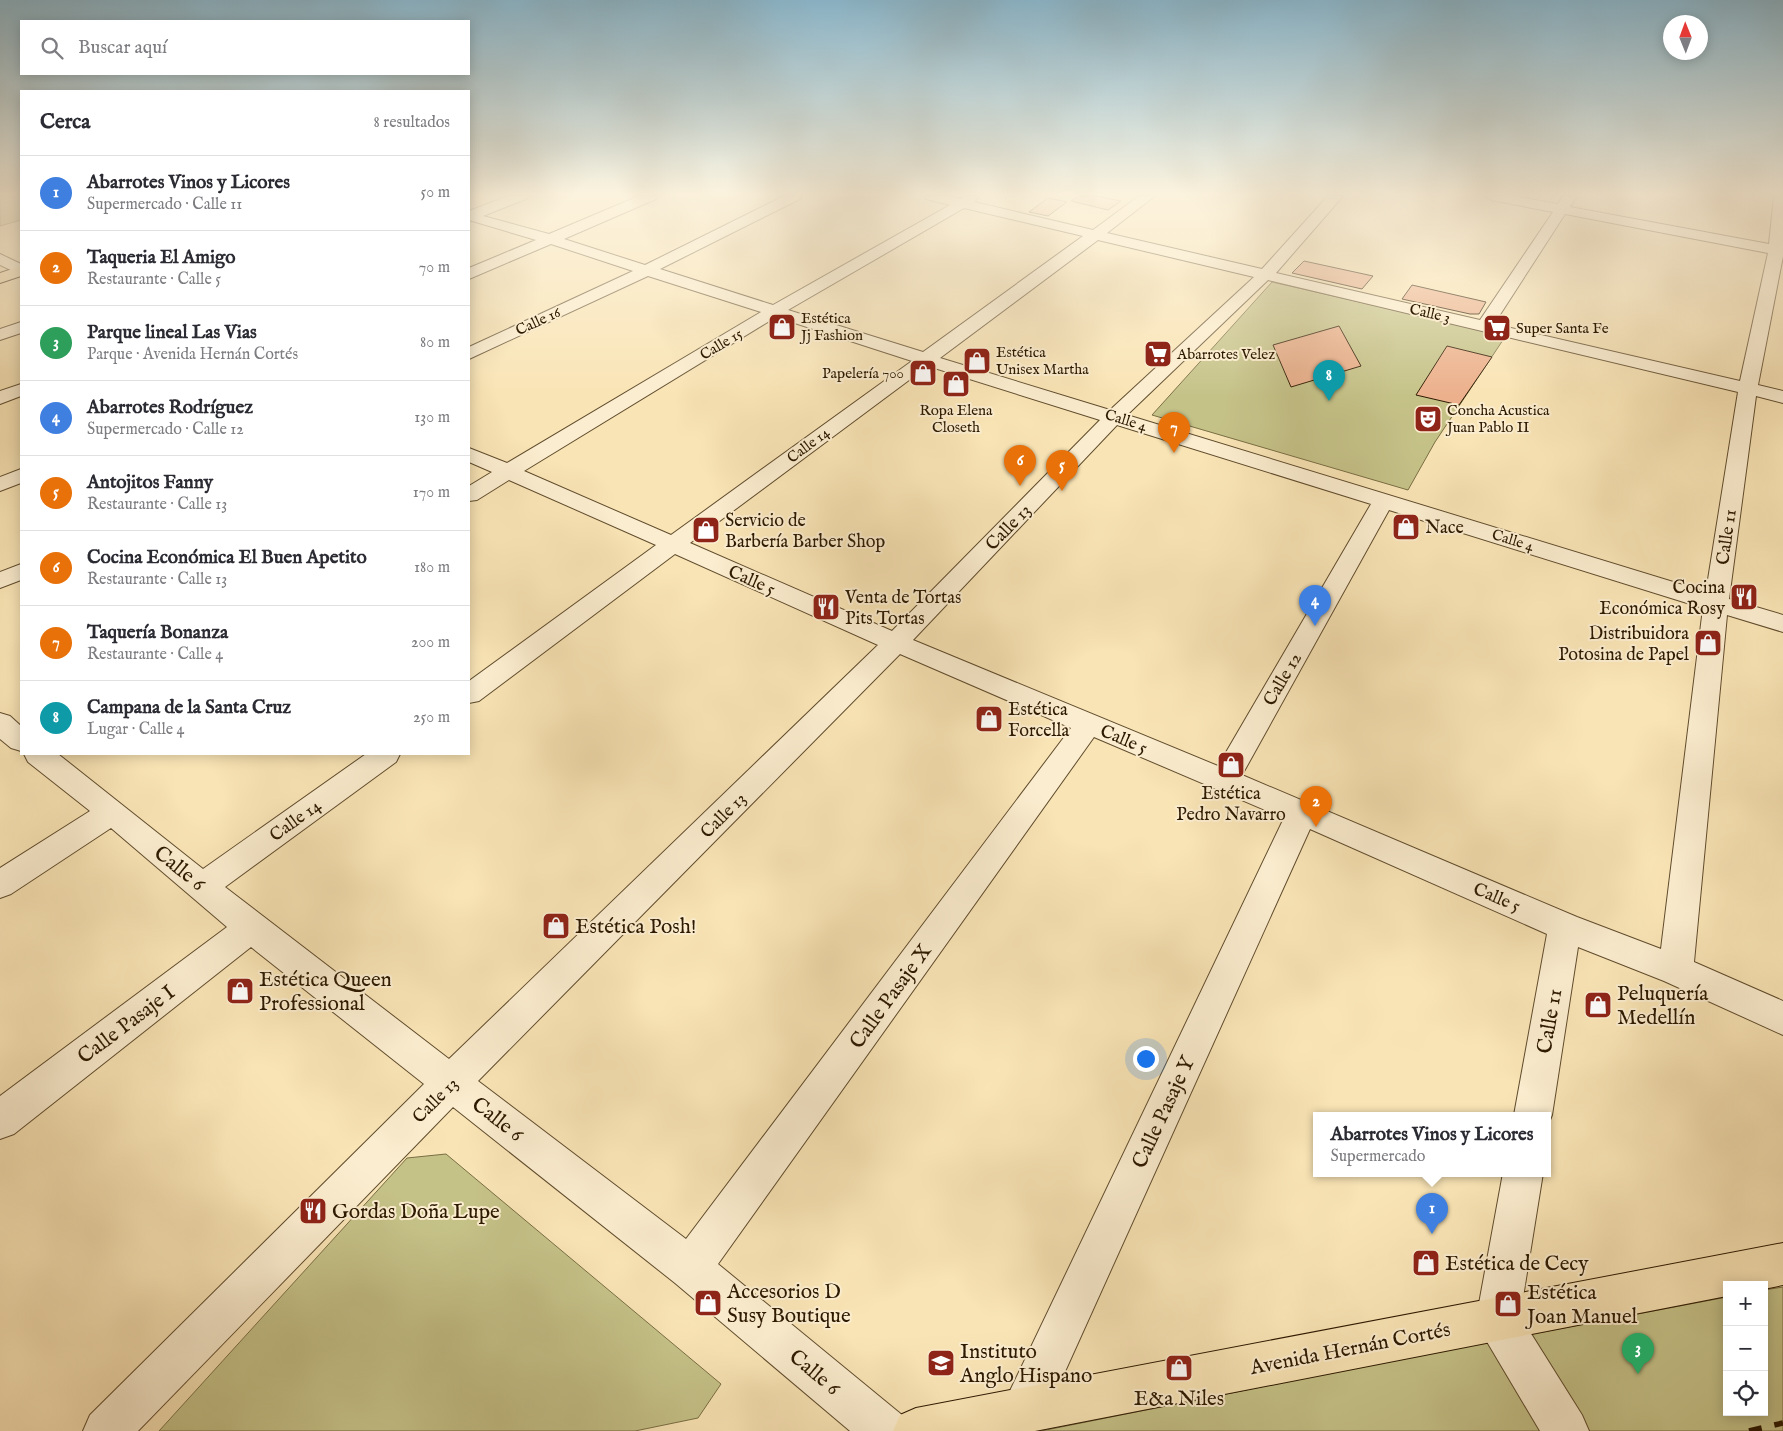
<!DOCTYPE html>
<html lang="es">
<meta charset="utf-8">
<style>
body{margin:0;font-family:"IM FELL English",serif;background:#f2f2f3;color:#2b2b33}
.controls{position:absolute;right:15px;bottom:15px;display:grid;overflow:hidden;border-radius:0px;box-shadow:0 2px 12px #0003}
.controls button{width:45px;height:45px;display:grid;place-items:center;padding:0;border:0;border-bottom:1px solid #e1e1e2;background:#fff;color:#2b2b33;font:25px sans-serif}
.compass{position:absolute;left:1663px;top:15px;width:45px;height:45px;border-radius:50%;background:#fff;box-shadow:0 2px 12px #0003;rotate:359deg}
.you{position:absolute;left:1145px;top:1058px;width:18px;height:18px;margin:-12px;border:4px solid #fff;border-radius:50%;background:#1a73e8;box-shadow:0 0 0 8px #1a73e833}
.badge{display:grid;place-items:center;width:32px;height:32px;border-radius:50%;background:#1a73e8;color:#fff;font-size:16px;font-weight:700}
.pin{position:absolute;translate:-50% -41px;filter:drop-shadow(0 1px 2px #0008)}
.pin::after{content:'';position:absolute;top:26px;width:18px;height:15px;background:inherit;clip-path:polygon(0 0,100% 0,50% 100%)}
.popup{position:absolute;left:1313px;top:1112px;width:238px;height:65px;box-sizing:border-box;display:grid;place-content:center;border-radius:0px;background:#fff;filter:drop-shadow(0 1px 4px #0005);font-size:16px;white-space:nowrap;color:#7c7c81}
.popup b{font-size:19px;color:#2b2b33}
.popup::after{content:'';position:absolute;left:50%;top:100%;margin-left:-10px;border:10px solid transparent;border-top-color:#fff}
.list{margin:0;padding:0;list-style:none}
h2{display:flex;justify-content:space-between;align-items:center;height:65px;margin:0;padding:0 20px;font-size:21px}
h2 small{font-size:16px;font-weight:400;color:#7c7c81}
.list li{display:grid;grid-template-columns:32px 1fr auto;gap:15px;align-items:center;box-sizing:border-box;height:75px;padding:0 20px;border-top:1px solid #e1e1e2}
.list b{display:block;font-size:19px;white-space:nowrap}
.list p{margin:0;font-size:16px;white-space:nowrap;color:#7c7c81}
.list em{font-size:16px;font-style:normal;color:#7c7c81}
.icon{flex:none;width:28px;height:28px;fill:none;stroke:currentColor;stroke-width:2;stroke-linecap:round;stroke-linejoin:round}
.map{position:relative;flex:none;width:1783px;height:1431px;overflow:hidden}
.search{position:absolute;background:#fff;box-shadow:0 2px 12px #0003;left:20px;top:20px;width:450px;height:55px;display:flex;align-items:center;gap:12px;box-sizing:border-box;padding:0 18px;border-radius:0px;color:#7c7c81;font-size:19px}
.panel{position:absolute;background:#fff;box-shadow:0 2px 12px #0003;left:20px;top:90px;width:450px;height:665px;border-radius:0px}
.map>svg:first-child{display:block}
</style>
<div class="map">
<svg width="1783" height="1431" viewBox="0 0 1783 1431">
<rect width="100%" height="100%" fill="#f9e4b5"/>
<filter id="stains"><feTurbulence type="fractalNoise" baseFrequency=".004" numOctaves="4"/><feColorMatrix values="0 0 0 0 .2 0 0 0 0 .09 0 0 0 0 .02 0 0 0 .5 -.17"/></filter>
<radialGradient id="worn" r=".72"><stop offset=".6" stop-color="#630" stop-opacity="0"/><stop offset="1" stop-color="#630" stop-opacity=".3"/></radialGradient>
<g fill="#c5c288" stroke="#796e44">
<path d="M0 196H21V220L0 226Z"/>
<path d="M1272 282 1499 334 1503 340 1435 442 1408 490 1152 415Z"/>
<path d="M446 1154 721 1384 698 1418 635 1431H159L407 1158Z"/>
<path d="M1783 1287V1431H1581L1527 1335 1727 1297V1412H1764V1290Z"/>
<path d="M1496 1340 1551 1431H1041Z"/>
</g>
<g fill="#ecb08c" stroke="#2d1900">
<path d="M1079 196H1096L1121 201 1108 210 1071 201Z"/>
<path d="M1048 198 1067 202 1048 216 1029 212Z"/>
<path d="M1304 261 1373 276 1362 289 1292 273Z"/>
<path d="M1412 285 1486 302 1479 314H1470L1402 299Z"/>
<path d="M1339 326 1361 366 1291 387 1273 345Z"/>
<path d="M1447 346 1492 357 1459 405 1416 395Z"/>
</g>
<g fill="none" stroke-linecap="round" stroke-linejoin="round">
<defs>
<g id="minor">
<path d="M508 196H528L526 199 483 216 549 234 639 196H658L656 199 564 239 645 265 784 196H802L800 199 660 269 773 305 950 205 926 199 924 196H949L960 199 964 196H977L978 198 974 202 1093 230 1139 196H1155L1107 233 1262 269 1328 196H1343L1276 273 1480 320 1553 212 1491 200 1484 196H1513L1558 204 1563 196H1577L1570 207 1769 244 1774 196H1783V256L1758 385 1783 391V403L1756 396 1729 599 1783 615V632L1727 615 1694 962 1783 1001V1035L1664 981 1578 947 1552 1115 1547 1127V1115H1514L1547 934 1310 829 1040 1427C1029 1431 1019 1431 1008 1427L1001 1411 1008 1395 1284 818 1094 737 718 1264 902 1415 909 1431H850L675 1283 453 1107 138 1431H83L90 1415 424 1084 251 947 14 1134 0 1139V1096L227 927 111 828 11 894 0 898V868L90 811 28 762 24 754H58L203 869 366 754H400L396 762 225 887 449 1059 878 645 675 554 479 701 469 703V681L656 545 509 480 477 500 469 501V486L492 472 469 462V448L507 463 761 312 648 276 469 359V347L633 271 551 244 469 279V268L536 240 469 220V211ZM964 208 1083 236 923 352 788 310ZM1565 214 1768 253 1740 381 1494 324ZM1098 240 1254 277 1110 410 940 358ZM1268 280 1738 392 1706 592 1127 415ZM776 317 912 361 671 535 524 471ZM928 366 1100 420 892 631 690 543ZM1117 425 1371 504 1218 766 913 640ZM1389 510 1703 608 1661 949 1577 917 1242 775ZM900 654 1071 728 686 1239 478 1081Z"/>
<path d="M0 254 21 264V275L0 265Z"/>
<path d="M21 322V333L0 340V329Z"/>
<path d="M21 384V396L0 404V391Z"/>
<path d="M21 469V483L0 491V477Z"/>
<path d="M21 564V580L0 588V572Z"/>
<path d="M0 713 10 716 21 726V751L11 748 0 739Z"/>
<path d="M1503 1173H1543L1520 1316 1582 1415 1589 1431H1540L1483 1335 1476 1320Z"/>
</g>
<g id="major">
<path d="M21 266V276L0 283V273Z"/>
<path d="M1783 1243V1285L1764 1289V1285H1727V1296L1035 1431H893L900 1415 916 1408Z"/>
</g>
</defs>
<use href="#minor" stroke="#604c2d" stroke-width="2"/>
<use href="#major" stroke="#2d1900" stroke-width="2"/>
<use href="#minor" fill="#fbedcf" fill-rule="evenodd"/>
<use href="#major" fill="#f9e4b5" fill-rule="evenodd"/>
<path stroke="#2d1900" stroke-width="5.5" stroke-dasharray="13 13" stroke-linecap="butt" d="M1749 1431 1783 1423"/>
</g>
<linearGradient id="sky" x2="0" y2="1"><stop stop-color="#8bb8ce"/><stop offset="0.49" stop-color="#fcf3de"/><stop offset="1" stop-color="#fcf3de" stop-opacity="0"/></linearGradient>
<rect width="1783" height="396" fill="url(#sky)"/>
<defs>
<symbol id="shop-square" viewBox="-11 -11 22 22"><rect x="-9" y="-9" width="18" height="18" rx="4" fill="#8f2418" stroke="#fbedcf"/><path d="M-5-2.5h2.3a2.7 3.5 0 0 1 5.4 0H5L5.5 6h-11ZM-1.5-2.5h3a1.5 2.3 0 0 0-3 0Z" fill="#fff"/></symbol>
<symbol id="supermarket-square" viewBox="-11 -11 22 22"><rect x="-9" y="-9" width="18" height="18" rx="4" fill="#8f2418" stroke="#fbedcf"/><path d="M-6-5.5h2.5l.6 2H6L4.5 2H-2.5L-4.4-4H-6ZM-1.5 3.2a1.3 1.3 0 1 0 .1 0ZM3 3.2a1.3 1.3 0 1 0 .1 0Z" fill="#fff"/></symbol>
<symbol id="theatre-square" viewBox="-11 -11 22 22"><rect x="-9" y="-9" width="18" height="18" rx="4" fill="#8f2418" stroke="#fbedcf"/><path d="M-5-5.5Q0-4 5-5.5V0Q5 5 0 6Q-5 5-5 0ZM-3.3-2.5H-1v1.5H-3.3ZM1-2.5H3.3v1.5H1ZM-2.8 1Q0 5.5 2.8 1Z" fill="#fff"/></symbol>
<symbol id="restaurant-square" viewBox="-11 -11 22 22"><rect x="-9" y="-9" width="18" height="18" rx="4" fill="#8f2418" stroke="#fbedcf"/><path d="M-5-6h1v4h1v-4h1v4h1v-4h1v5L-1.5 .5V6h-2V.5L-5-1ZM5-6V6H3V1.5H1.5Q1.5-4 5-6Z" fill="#fff"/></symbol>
<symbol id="school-square" viewBox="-11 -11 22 22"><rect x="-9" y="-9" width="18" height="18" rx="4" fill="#8f2418" stroke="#fbedcf"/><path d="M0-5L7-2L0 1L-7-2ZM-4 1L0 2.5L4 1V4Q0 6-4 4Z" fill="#fff"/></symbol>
</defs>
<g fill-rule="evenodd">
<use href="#shop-square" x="766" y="311" width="32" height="32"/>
<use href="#supermarket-square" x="1481" y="312" width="32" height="32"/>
<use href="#supermarket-square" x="1142" y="338" width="32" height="32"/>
<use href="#shop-square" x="961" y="345" width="32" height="32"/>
<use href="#shop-square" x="907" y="357" width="32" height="32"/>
<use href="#shop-square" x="940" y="368" width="32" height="32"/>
<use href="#theatre-square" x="1412" y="403" width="32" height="32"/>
<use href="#shop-square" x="1390" y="511" width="32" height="32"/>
<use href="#shop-square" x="690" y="514" width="32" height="32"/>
<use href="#restaurant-square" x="1728" y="581" width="32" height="32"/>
<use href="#restaurant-square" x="810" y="591" width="32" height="32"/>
<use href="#shop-square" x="1692" y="627" width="32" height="32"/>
<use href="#shop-square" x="973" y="703" width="32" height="32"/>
<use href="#shop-square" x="1215" y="749" width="32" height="32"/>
<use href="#shop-square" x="540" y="910" width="32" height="32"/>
<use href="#shop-square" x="224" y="975" width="32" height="32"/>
<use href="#shop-square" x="1582" y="989" width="32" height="32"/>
<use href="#restaurant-square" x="297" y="1195" width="32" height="32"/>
<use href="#shop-square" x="1410" y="1247" width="32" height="32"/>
<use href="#shop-square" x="692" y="1287" width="32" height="32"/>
<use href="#shop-square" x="1492" y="1288" width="32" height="32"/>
<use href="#school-square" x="925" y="1347" width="32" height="32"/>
<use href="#shop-square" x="1163" y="1352" width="32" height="32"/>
</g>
<g text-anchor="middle" stroke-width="4" stroke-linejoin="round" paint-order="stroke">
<g font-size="15" fill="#2d1900" stroke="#fbedcf">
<text transform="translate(1430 313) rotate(13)" y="5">Calle 3</text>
<text transform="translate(538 321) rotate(-25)" y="5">Calle 16</text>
<text transform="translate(721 344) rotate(-31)" y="5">Calle 15</text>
<text transform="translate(1126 420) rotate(17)" y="5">Calle 4</text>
<text transform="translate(808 445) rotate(-37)" y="5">Calle 14</text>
<text transform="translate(1513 540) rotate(17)" y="5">Calle 4</text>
</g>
<g font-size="15" fill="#2d1900" stroke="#fbedcf" text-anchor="start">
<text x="801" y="323">Estética<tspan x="801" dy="17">Jj Fashion</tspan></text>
<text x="1516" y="333">Super Santa Fe</text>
<text x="996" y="357">Estética<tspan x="996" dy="17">Unisex Martha</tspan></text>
<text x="1177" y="359">Abarrotes Velez</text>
<text x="904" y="378" text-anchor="end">Papelería 700</text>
<text x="956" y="415" text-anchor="middle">Ropa Elena<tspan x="956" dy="17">Closeth</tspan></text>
<text x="1447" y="415">Concha Acustica<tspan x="1447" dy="17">Juan Pablo II</tspan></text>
</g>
<g font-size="18" fill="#2d1900" stroke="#fbedcf" text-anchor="start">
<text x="725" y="526">Servicio de<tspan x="725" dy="21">Barbería Barber Shop</tspan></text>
<text x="1425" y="533">Nace</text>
<text x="1725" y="593" text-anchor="end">Cocina<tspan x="1725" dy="21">Económica Rosy</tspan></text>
<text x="845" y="603">Venta de Tortas<tspan x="845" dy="21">Pits Tortas</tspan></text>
<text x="1689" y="639" text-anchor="end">Distribuidora<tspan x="1689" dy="21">Potosina de Papel</tspan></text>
<text x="1008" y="715">Estética<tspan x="1008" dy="21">Forcella</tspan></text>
<text x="1231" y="799" text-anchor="middle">Estética<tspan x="1231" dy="21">Pedro Navarro</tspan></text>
</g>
<g font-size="18" fill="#2d1900" stroke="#fbedcf">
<text transform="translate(1008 527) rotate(-46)" y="6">Calle 13</text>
<text transform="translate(1726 537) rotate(-82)" y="6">Calle 11</text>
<text transform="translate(752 580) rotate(24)" y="6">Calle 5</text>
<text transform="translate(1282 679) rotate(-60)" y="6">Calle 12</text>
<text transform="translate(1124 739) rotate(23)" y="6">Calle 5</text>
<text transform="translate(723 815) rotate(-45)" y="6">Calle 13</text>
<text transform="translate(295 820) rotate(-36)" y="6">Calle 14</text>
<text transform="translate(1497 897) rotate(23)" y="6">Calle 5</text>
<text transform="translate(435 1100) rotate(-45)" y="6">Calle 13</text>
</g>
<g font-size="21" fill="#2d1900" stroke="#fbedcf">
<text transform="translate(180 868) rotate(39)" y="7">Calle 6</text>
<text transform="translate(890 996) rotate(-54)" y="7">Calle Pasaje X</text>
<text transform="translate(1549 1021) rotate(-80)" y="7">Calle 11</text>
<text transform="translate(126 1024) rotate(-37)" y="7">Calle Pasaje I</text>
<text transform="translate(1163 1112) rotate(-65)" y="7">Calle Pasaje Y</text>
<text transform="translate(498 1119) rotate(38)" y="7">Calle 6</text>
<text transform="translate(1350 1348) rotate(-11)" y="7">Avenida Hernán Cortés</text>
<text transform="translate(815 1372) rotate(40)" y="7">Calle 6</text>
</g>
<g font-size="21" fill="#2d1900" stroke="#fbedcf" text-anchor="start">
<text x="575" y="933">Estética Posh!</text>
<text x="259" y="986">Estética Queen<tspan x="259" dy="24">Professional</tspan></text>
<text x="1617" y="1000">Peluquería<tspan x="1617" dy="24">Medellín</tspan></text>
<text x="332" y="1218">Gordas Doña Lupe</text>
<text x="1445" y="1270">Estética de Cecy</text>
<text x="727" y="1298">Accesorios D<tspan x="727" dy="24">Susy Boutique</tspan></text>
<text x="1527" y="1299">Estética<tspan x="1527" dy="24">Joan Manuel</tspan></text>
<text x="960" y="1358">Instituto<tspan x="960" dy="24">Anglo Hispano</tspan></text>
<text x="1179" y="1405" text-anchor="middle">E&amp;a Niles</text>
</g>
</g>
<rect width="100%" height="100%" filter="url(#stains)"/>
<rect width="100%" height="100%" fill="url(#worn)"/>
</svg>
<div class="controls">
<button>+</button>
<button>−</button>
<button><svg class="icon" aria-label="locate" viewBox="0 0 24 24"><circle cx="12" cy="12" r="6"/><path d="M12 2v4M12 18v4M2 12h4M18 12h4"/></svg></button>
</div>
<svg class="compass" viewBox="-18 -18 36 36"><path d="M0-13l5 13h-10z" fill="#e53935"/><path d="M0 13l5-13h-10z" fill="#7c7c81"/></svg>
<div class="you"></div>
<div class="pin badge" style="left:1432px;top:1234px;background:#3f7fe0">1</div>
<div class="popup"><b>Abarrotes Vinos y Licores</b>Supermercado</div>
<div class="pin badge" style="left:1316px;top:827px;background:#e8710a">2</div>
<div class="pin badge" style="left:1638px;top:1374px;background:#2e9e5b">3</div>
<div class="pin badge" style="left:1315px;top:626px;background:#3f7fe0">4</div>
<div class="pin badge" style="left:1062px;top:491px;background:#e8710a">5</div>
<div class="pin badge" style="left:1020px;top:486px;background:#e8710a">6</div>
<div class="pin badge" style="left:1174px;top:453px;background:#e8710a">7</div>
<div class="pin badge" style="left:1329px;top:401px;background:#0f9aa8">8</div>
<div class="search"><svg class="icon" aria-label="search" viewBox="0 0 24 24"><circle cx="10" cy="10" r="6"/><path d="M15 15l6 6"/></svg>Buscar aquí</div>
<section class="panel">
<h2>Cerca<small>8 resultados</small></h2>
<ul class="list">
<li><span class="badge" style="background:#3f7fe0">1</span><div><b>Abarrotes Vinos y Licores</b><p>Supermercado · Calle 11</p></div><em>50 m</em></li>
<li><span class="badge" style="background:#e8710a">2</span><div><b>Taqueria El Amigo</b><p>Restaurante · Calle 5</p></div><em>70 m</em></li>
<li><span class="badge" style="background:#2e9e5b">3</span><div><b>Parque lineal Las Vias</b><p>Parque · Avenida Hernán Cortés</p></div><em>80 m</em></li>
<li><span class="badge" style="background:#3f7fe0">4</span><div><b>Abarrotes Rodríguez</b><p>Supermercado · Calle 12</p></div><em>130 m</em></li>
<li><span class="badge" style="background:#e8710a">5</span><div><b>Antojitos Fanny</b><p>Restaurante · Calle 13</p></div><em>170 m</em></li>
<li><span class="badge" style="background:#e8710a">6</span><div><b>Cocina Económica El Buen Apetito</b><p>Restaurante · Calle 13</p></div><em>180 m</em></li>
<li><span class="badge" style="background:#e8710a">7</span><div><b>Taquería Bonanza</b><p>Restaurante · Calle 4</p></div><em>200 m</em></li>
<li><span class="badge" style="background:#0f9aa8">8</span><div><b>Campana de la Santa Cruz</b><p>Lugar · Calle 4</p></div><em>250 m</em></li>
</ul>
</section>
</div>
